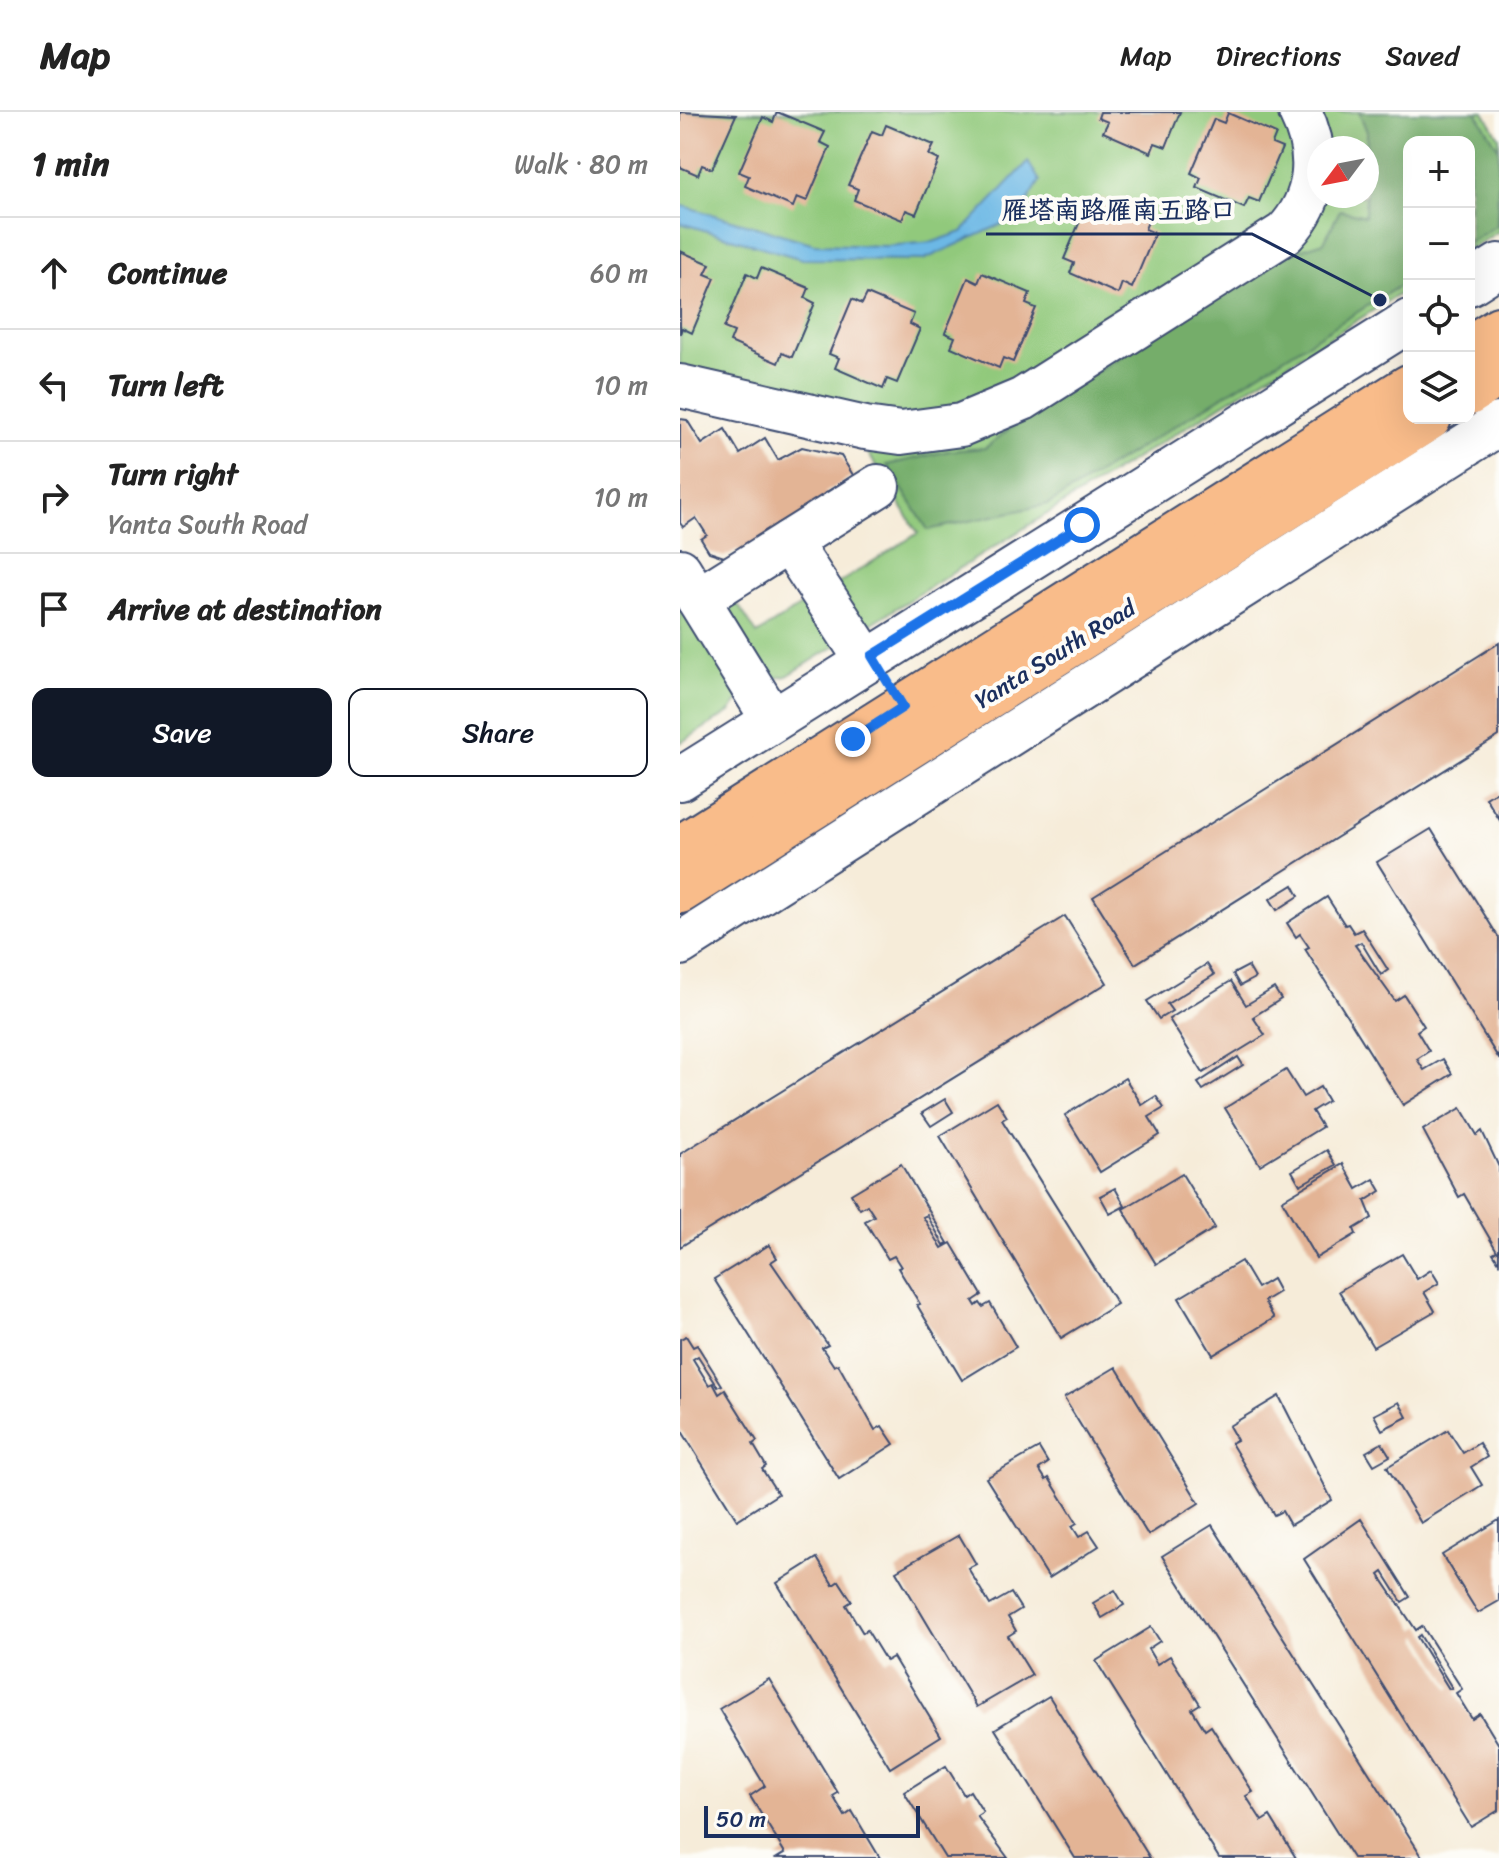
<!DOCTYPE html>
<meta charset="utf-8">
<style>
body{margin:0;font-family:Sriracha,"LXGW WenKai TC",sans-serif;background:#f6f6f6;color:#222}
.controls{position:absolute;right:24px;top:24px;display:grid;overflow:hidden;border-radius:16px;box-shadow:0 8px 32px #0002}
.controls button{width:72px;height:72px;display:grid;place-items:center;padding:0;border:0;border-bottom:2px solid #e0e0e0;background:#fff;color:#222;font:40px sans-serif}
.compass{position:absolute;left:627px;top:24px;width:72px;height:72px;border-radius:50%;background:#fff;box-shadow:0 8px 32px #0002;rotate:238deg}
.scale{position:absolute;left:24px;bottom:20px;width:216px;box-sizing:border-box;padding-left:8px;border:4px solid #1b2f5e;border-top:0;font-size:22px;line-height:28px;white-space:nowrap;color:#1b2f5e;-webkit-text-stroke:6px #fdfcf7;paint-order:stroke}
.stop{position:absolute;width:24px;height:24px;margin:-18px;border:6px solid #1a73e8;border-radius:50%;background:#fff}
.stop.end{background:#1a73e8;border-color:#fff;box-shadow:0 2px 8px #0008}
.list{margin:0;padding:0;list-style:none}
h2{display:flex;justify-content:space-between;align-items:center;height:104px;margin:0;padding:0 32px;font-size:34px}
h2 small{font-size:26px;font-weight:400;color:#767676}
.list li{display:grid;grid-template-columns:52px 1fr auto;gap:24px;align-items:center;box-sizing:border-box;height:112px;padding:0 32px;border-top:2px solid #e0e0e0}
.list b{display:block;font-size:30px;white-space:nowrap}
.list p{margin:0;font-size:26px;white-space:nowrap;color:#767676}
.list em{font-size:26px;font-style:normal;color:#767676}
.actions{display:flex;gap:16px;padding:24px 32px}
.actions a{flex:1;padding:18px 0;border:2px solid #111827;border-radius:16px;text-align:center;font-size:28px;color:#111827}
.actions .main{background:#111827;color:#fff}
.icon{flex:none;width:44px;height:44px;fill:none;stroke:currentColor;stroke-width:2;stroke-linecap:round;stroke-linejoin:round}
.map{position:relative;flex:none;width:819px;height:1746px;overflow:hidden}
header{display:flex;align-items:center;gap:48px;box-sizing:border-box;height:112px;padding:0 40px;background:#fff;border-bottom:2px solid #e0e0e0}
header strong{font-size:38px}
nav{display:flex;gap:44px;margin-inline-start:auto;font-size:28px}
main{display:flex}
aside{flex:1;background:#fff}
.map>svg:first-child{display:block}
</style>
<header>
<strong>Map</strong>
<nav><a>Map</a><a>Directions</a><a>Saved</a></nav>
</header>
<main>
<aside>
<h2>1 min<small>Walk · 80 m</small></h2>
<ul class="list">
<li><svg class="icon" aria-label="ahead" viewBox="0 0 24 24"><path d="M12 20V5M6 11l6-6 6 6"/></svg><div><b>Continue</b></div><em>60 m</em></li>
<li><svg class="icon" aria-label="left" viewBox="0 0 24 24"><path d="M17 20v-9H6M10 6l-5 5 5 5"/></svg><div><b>Turn left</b></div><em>10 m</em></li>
<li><svg class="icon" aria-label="right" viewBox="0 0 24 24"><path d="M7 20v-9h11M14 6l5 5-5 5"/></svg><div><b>Turn right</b><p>Yanta South Road</p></div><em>10 m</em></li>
<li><svg class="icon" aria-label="arrive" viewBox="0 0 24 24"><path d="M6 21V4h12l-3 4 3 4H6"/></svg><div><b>Arrive at destination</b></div></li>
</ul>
<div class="actions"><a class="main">Save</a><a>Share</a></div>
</aside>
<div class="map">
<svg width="819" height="1746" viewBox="0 0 819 1746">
<rect width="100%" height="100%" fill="#fdfcf7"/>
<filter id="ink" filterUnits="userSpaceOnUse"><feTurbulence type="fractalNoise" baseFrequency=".0125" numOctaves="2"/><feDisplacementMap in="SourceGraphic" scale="16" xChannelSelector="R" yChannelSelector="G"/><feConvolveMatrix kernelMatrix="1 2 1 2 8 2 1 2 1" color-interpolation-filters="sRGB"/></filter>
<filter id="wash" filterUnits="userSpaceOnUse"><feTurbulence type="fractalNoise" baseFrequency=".006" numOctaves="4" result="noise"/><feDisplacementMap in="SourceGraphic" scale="32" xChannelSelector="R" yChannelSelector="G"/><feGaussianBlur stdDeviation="1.8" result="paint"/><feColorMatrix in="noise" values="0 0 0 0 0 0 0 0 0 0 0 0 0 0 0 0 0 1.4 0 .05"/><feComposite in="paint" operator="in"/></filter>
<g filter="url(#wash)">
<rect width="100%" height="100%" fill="#f6ecd9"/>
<g fill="#91c97b" stroke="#567c6c" stroke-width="2">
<path d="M0 0H608L618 19 611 97 332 281 252 309 0 264Z"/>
<path d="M632 0H804L819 25V119L789 138V30H729V176L181 518 154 474 238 421 178 325 254 329 639 84H687V36H643Z"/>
<path d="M0 476 61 585 50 600 0 631Z"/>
<path d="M51 482 77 522 129 489 157 533 107 564 90 567 34 492Z"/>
</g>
<path fill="#74ad6b" stroke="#486e64" stroke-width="2" d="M679 0H796L819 37 817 113 789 131V30H729V168L369 392 248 418 207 353 268 339 305 336 342 307 600 144 644 130 660 98 685 104 687 20Z"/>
<path fill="#6cb8e5" stroke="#4474a2" stroke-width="2" d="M348 50 360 69 338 105 243 148 122 147 0 111V93L135 132 206 134 253 130 282 120Z"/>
<g id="blocks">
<g fill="#e3b495" fill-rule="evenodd">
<path d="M0 0 56 3 32 57 22 53 18 63 0 55Z"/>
<path d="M97 0 145 20 140 30 150 35 127 89 117 85 113 95 65 74 69 64 59 60 83 5 93 10Z"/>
<path d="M420 0H500L486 35 475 31 471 41 423 20 428 10 418 6Z"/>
<path d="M548 1 596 22 592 32 602 36 579 90 569 86 564 96 517 76 521 66 511 61 534 7 544 11Z"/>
<path d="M206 13 254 33 249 43 259 48 236 102 226 98 222 108 174 88 178 77 168 73 192 19 202 23Z"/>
<path d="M421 86 469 107 465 117 475 121 452 176 442 171 438 182 390 161 394 151 384 147 407 92 417 97Z"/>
<path d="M0 139 30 152 25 162 35 166 12 221 2 216 0 222Z"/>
<path d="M81 156 129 176 125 186 135 191 112 245 102 241 98 251 50 230 54 220 44 216 67 161 77 166Z"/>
<path d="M302 161 350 181 346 192 356 196 333 250 323 246 319 256 271 235 275 225 265 221 288 166 298 171Z"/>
<path d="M187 182 234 202 230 212 240 217 217 271 207 267 203 277 155 256 159 246 149 242 172 187 182 192Z"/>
<path d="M0 307 7 308 22 332 45 317 60 342 85 326 98 348 122 335 161 344 173 363 145 381 151 391 64 446 58 437 44 445 29 440 21 427 27 423 16 406 3 415 0 411Z"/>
<path d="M819 531V624L455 852 413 785Z"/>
<path d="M819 678V707L806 686Z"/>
<path d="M751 717 819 826V947L697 750Z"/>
<path d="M613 773 619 784 597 798 590 787Z"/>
<path d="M647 785 665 813 668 812 674 821 682 817 708 858 701 863 681 830 675 833 715 889 724 883 744 914 737 919 749 939 737 947 744 958 763 947 772 962 723 993 625 837 629 835 620 822 616 825 607 811Z"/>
<path d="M385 804 427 871 0 1135V1042Z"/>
<path d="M527 852 534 863 487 892 492 899 479 907 467 889Z"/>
<path d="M568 854 575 866 560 874 553 862Z"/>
<path d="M551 869 566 893 594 876 601 887 573 905 585 923 523 961 489 907Z"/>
<path d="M558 945 563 953 523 978 518 971Z"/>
<path d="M606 958 623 985 640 975 648 989 632 999 642 1015 580 1053 545 996Z"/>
<path d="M445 966 462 993 476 984 484 996 469 1005 480 1023 420 1060 385 1003Z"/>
<path d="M265 987 273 1000 251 1014 242 1001Z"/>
<path d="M317 989 327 1005 322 1008 437 1192 381 1226 260 1024Z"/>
<path d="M781 996 797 1023 802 1019 819 1055V1150L813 1141 817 1139 784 1082 779 1085 743 1018Z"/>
<path d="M647 1038 656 1053 620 1073 612 1059Z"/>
<path d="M221 1052 268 1131 264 1133 247 1103 243 1105 262 1136 271 1131 302 1183 293 1189 296 1194 300 1191 303 1195 310 1191 336 1235 282 1268 237 1193 240 1192 218 1156 221 1155 214 1144 208 1147 185 1109 194 1104 187 1093 180 1097 171 1082Z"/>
<path d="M663 1052 677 1077 694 1067 701 1079 685 1089 692 1106 674 1117 676 1122 636 1146 602 1088Z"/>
<path d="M502 1062 535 1116 476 1152 443 1097Z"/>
<path d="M435 1076 445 1094 430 1102 420 1084Z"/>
<path d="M89 1133 97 1146 91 1150 148 1233 142 1236 154 1254 158 1252 195 1318 202 1314 214 1332 159 1367 34 1167Z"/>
<path d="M722 1142 737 1167 751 1158 759 1171 744 1180 755 1199 693 1235 659 1179Z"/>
<path d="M561 1149 577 1176 592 1167 599 1180 584 1189 594 1206 533 1243 499 1186Z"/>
<path d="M6 1224 13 1235 17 1233 42 1273 38 1275 18 1244 13 1247 29 1273 33 1271 39 1282 45 1278 77 1329 73 1332 86 1354 82 1357 98 1382 57 1408 0 1316V1227Z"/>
<path d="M436 1255 519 1391 468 1423 384 1286Z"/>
<path d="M599 1284 652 1388 610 1413 602 1399 594 1403 551 1331 557 1328 549 1314Z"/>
<path d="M719 1290 727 1305 702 1318 694 1303Z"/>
<path d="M768 1318 783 1341 799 1331 807 1345 791 1355 802 1373 741 1411 707 1355Z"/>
<path d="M702 1331 710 1344 694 1353 686 1340Z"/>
<path d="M359 1336 368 1351 359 1357 366 1368 369 1366 397 1411 392 1414 399 1425 409 1419 419 1434 369 1466 306 1366Z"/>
<path d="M681 1407 730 1485 722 1490 703 1460 699 1463 736 1518 742 1514 782 1577 776 1581 792 1607 800 1602 819 1633V1698L791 1715 624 1447ZM740 1523 772 1576 769 1577 737 1525Z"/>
<path d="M819 1408V1489L798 1501 762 1443Z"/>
<path d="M532 1413 743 1746H673L482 1444Z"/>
<path d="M279 1423 296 1452 288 1456 310 1493 331 1481 341 1497 328 1505 336 1519 328 1524 352 1563 297 1595 216 1459Z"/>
<path d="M137 1446 153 1473 159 1469 172 1489 166 1493 183 1521 187 1518 206 1549 213 1545 261 1624 210 1656 97 1471Z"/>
<path d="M435 1478 444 1493 422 1506 413 1491Z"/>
<path d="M471 1515 480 1529 468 1537 477 1552 490 1544 520 1592 512 1597 525 1618 531 1614 573 1680 566 1684 582 1709 590 1704 616 1746H539L416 1549Z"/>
<path d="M89 1567 158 1681 153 1684 165 1704 172 1699 200 1746H97L105 1741 70 1684 85 1674 39 1597Z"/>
<path d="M369 1584 470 1746H395L315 1617Z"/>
<path d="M266 1654 284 1683 290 1679 303 1700 297 1704 328 1746H265L224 1680Z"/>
</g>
</g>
</g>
<g filter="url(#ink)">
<use href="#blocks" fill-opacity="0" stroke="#3c4b70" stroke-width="2"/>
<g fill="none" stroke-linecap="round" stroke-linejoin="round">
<defs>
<g id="minor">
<path d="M789 172 819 153"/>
<path d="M0 274 185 316 221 321 281 313 343 287 605 121C638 86 641 42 620 0"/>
<path d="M109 430 186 548"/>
<path d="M0 458 92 607"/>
<path d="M18 487 198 374"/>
<path d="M0 667 729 209"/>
<path d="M0 832 819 312"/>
</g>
<g id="major">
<path d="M789 236 819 217"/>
<path d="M789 281 819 262"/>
<path d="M0 736 729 275"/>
<path d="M0 779 749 306"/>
</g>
</defs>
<use href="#minor" stroke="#3c4b70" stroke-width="46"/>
<use href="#major" stroke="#3c4b70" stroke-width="48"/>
<use href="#minor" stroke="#fff" stroke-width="42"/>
<use href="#major" stroke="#f9bc8a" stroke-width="44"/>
</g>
</g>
<g fill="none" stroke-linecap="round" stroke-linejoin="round" filter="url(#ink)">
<path stroke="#1a73e8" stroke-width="10" d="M173 627 223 595 192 544 402 413"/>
</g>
<g text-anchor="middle" stroke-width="8" stroke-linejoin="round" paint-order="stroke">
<g font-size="24" fill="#1b2f5e" stroke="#fdfcf7">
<text transform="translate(375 542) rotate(-32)" y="8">Yanta South Road</text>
</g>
</g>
<path fill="none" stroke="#1b2f5e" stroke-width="3" d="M700 188L572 122H306"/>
<circle fill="#1b2f5e" stroke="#fdfcf7" stroke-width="3" cx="700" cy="188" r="8"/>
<g font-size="26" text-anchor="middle" font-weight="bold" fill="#1b2f5e" stroke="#fdfcf7" stroke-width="8" stroke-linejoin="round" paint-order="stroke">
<text x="439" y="107">雁塔南路雁南五路口</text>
</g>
</svg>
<div class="controls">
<button>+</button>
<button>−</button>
<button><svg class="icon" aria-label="locate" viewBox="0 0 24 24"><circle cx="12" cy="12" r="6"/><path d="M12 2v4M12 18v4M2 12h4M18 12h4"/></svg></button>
<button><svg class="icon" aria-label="layers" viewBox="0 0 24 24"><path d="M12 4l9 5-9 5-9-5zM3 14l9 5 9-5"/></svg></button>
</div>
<svg class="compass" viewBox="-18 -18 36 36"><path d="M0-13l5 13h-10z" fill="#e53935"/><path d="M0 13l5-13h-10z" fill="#767676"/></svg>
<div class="scale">50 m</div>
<div class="stop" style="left:402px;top:413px"></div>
<div class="stop end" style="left:173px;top:627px"></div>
</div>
</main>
